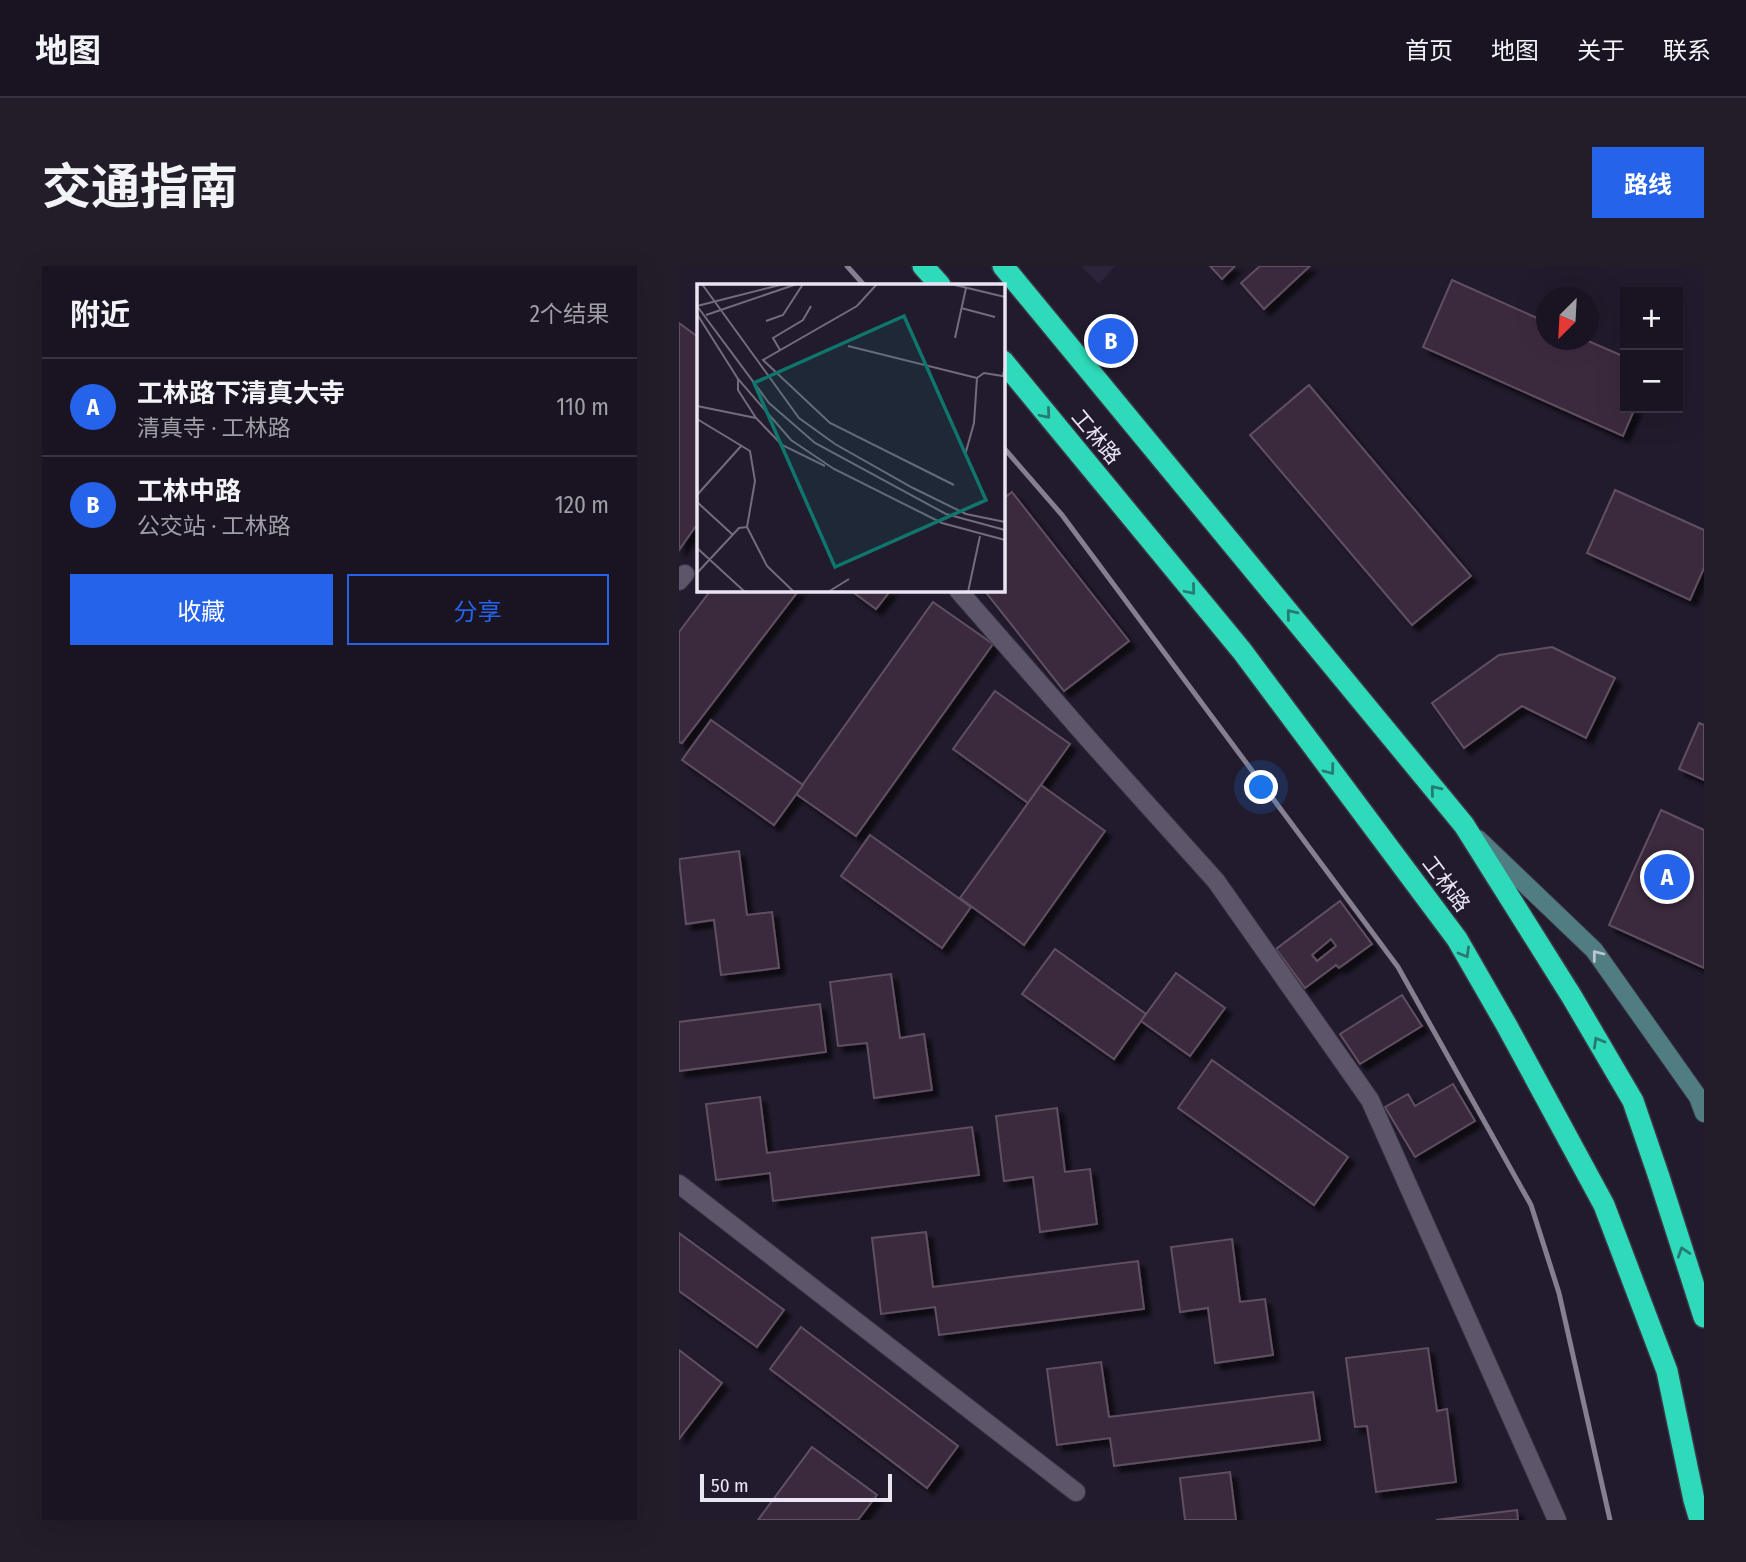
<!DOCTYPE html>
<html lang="zh">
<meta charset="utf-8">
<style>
body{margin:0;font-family:"Fira Sans Condensed","Noto Sans SC",sans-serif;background:#231d2a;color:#f1f3f6}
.controls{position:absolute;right:21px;top:21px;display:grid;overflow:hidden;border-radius:0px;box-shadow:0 7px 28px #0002}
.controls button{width:63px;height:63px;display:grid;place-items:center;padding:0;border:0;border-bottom:2px solid #383340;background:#1a1422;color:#f1f3f6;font:35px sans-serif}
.compass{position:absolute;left:857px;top:21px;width:63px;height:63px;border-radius:50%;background:#1a1422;box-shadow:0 7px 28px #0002;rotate:204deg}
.scale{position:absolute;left:21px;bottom:18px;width:192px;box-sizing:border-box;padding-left:7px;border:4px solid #eae5f2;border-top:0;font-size:19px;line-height:24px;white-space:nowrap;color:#eae5f2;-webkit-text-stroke:5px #221b2d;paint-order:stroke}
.you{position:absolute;left:583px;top:522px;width:24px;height:24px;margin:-18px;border:5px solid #fff;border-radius:50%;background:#1a73e8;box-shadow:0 0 0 10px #1a73e833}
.badge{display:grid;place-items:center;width:46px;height:46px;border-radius:50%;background:#2563eb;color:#fff;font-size:23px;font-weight:700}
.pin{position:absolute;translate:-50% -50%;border:4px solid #fff;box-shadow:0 2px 7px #0006}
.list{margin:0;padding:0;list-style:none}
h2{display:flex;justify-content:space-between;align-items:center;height:91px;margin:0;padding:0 28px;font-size:30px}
h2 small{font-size:23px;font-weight:400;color:#9f9ea5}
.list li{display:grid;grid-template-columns:46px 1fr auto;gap:21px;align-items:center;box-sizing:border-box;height:98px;padding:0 28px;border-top:2px solid #383340}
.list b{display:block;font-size:26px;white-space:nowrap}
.list p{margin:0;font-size:23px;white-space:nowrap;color:#9f9ea5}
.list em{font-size:23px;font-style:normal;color:#9f9ea5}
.actions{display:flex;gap:14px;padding:21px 28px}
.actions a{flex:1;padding:16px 0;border:2px solid #2563eb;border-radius:0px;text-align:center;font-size:24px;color:#2563eb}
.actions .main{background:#2563eb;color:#fff}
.map{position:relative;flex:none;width:1025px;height:1254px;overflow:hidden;border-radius:0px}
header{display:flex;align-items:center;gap:42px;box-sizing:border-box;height:98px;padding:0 35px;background:#1a1422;border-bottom:2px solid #383340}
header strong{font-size:33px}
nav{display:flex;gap:38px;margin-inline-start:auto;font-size:24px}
.intro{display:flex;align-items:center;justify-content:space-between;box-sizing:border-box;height:168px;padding:0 42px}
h1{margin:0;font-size:49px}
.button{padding:18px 32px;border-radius:0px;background:#2563eb;color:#fff;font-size:24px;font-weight:700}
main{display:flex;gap:42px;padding:0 42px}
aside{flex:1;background:#1a1422;border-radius:0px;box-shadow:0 7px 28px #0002}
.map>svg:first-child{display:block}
</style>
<header>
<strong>地图</strong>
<nav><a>首页</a><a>地图</a><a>关于</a><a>联系</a></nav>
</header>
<div class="intro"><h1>交通指南</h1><a class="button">路线</a></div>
<main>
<aside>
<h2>附近<small>2个结果</small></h2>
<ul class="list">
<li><span class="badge">A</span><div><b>工林路下清真大寺</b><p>清真寺 · 工林路</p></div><em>110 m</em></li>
<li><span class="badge">B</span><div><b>工林中路</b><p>公交站 · 工林路</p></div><em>120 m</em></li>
</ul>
<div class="actions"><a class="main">收藏</a><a>分享</a></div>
</aside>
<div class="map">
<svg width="1025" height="1254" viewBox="0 0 1025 1254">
<defs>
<filter id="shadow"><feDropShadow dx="6" dy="6" stdDeviation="2" flood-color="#0009"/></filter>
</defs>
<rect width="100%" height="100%" fill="#221b2d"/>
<path fill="#2d233b" d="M402 0H436L420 18Z"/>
<g fill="#3b2c3c" stroke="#605061" stroke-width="2" fill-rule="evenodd" filter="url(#shadow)">
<path d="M531 0H556L543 13Z"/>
<path d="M581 0H631L585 43 562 17Z"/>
<path d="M773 14 867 56V74H907L946 91V142H956L944 170 744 81Z"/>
<path d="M0 57 19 71V257L0 284Z"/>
<path d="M630 119 792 310 733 359 571 169Z"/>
<path d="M936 224 1025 264V302L1011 334 908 287Z"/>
<path d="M333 226 450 375 385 425 305 324H324V233Z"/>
<path d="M32 324H120L3 477 0 476V366Z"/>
<path d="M171 324H212L197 343Z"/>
<path d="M254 336 314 378 177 570 117 528Z"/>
<path d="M873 381 936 412 907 472 843 440 785 482 753 437 820 389Z"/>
<path d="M316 425 391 478 349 537 274 483Z"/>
<path d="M32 454 124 519 95 559 3 494Z"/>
<path d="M1020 457 1025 459V514L1000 503Z"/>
<path d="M362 519 426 565 345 679 281 632Z"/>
<path d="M982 544 1025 564V702L930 659Z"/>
<path d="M191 569 292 641 263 682 162 610Z"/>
<path d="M60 585 68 649 93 646 100 702 42 709 35 654 7 658 0 593Z"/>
<path d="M661 635 693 678 660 702 657 699 626 722 597 683ZM652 673 657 680 638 695 633 689Z"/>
<path d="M376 683 467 748 435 793 343 728Z"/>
<path d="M497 707 546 742 511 790 462 755Z"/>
<path d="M212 708 221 772 245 768 253 824 195 832 188 777 159 780 151 716Z"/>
<path d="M723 729 743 760 681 798 661 768Z"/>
<path d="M141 738 147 786 0 805V756Z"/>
<path d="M533 794 669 891 635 939 499 842Z"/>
<path d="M774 818 796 855 736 891 706 841 729 828 736 840Z"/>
<path d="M81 831 88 887 293 861 300 909 94 935 91 907 37 914 27 838Z"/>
<path d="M378 842 386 906 411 903 418 958 361 966 354 911 325 915 317 850Z"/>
<path d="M247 966 254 1021 459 995 465 1043 260 1069 256 1041 202 1048 193 972Z"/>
<path d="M0 967 105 1044 78 1081 0 1025Z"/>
<path d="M553 973 561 1036 586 1033 594 1089 536 1097 529 1042 501 1046 492 981Z"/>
<path d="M122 1061 279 1180 248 1222 91 1103Z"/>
<path d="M749 1082 758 1145 768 1143 777 1216 697 1226 688 1160 676 1161 667 1092Z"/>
<path d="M0 1084 43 1117 0 1173Z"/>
<path d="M422 1096 430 1151 634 1126 641 1174 435 1200 431 1172 378 1179 368 1103Z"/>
<path d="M133 1181 198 1229 179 1254H79Z"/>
<path d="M551 1206 557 1254H506L501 1212Z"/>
<path d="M838 1244 839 1254H757Z"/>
</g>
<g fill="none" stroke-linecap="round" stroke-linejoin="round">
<defs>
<g id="street">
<path d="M0 315 6 308"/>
<path d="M279 324 412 476 537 615 691 834 878 1254"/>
<path d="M0 918 397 1226"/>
</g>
<path id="secondary" d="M799 573 915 684 1019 831 1025 847"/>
<g id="highway">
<path d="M244 0 261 19"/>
<path d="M324 0 785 559 893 731 954 835 980 911 1025 1051"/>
<path d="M324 95 563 385 778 673 828 760 925 939 988 1105 1015 1234 1021 1254"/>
</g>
</defs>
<use href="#street" stroke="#3c3645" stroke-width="20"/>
<use href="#secondary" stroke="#3c3645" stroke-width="20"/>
<use href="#highway" stroke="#3c3645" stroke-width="24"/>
<use href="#street" stroke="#5d556a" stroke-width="18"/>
<use href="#secondary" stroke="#4f7d82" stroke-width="18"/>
<use href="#highway" stroke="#2edaba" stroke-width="21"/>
<g stroke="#857f8f" stroke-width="5">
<path d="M168 0 185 19"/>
<path d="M324 181 383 249 719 701 852 939 880 1027 931 1254"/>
</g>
</g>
<defs><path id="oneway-chevron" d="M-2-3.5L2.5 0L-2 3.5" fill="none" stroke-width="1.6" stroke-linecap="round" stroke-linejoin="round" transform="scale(1.75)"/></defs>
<g stroke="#287a74">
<use href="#oneway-chevron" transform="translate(367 148) rotate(50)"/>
<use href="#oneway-chevron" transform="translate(512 324) rotate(50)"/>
<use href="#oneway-chevron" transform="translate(612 348) rotate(-129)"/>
<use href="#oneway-chevron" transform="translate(651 504) rotate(53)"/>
<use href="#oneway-chevron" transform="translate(756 524) rotate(-129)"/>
<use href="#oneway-chevron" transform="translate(786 687) rotate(60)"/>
<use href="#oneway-chevron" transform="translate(919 776) rotate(-120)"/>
<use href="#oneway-chevron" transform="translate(1004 986) rotate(-108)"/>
</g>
<use stroke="#bcc6d0" href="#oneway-chevron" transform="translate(918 689) rotate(-128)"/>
<g text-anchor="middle" stroke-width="6" stroke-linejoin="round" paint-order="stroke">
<g font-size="21" fill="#eae5f2" stroke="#221b2d">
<text transform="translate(417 171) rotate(50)" y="7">工林路</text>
<text transform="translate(767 618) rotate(53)" y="7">工林路</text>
</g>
</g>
<g transform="translate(18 18)">
<rect width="308" height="308" fill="#221b2d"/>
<path fill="none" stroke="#726c7c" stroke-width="2" d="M5 0 102 134 138 160 216 204 269 230 308 238M180 0 160 22 66 76 133 139 257 201M254 0 308 13M0 22 72 119 118 159 249 230 308 246M0 22 87 0M264 24 298 33M0 30 41 95 94 156 137 185 245 239 308 256M9 31 100 0M69 37 86 31 106 0M258 54 269 4M151 62 280 94 277 139 268 171M83 66 76 54 106 36 114 22M280 94 287 89 306 92 308 82M41 95V106L59 134 85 161 128 182M0 122 59 134M0 135 53 167 58 197 50 243 70 282 97 308M0 211 45 161M0 218 36 251M0 264 48 308M0 289 42 244 50 243M131 308 152 295M271 308 283 252"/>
<path fill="#0f766e" fill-opacity="0.15" stroke="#0f766e" stroke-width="3.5" d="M207 32 289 216 138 283 57 99Z"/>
<rect width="308" height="308" fill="none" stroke="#eae5f2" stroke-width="3.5"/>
</g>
</svg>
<div class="controls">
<button>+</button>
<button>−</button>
</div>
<svg class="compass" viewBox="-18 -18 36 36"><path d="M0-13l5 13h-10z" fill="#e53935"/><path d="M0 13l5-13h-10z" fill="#9f9ea5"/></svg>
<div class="scale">50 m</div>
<div class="you"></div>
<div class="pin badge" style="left:988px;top:611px">A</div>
<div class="pin badge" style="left:432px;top:75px">B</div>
</div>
</main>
